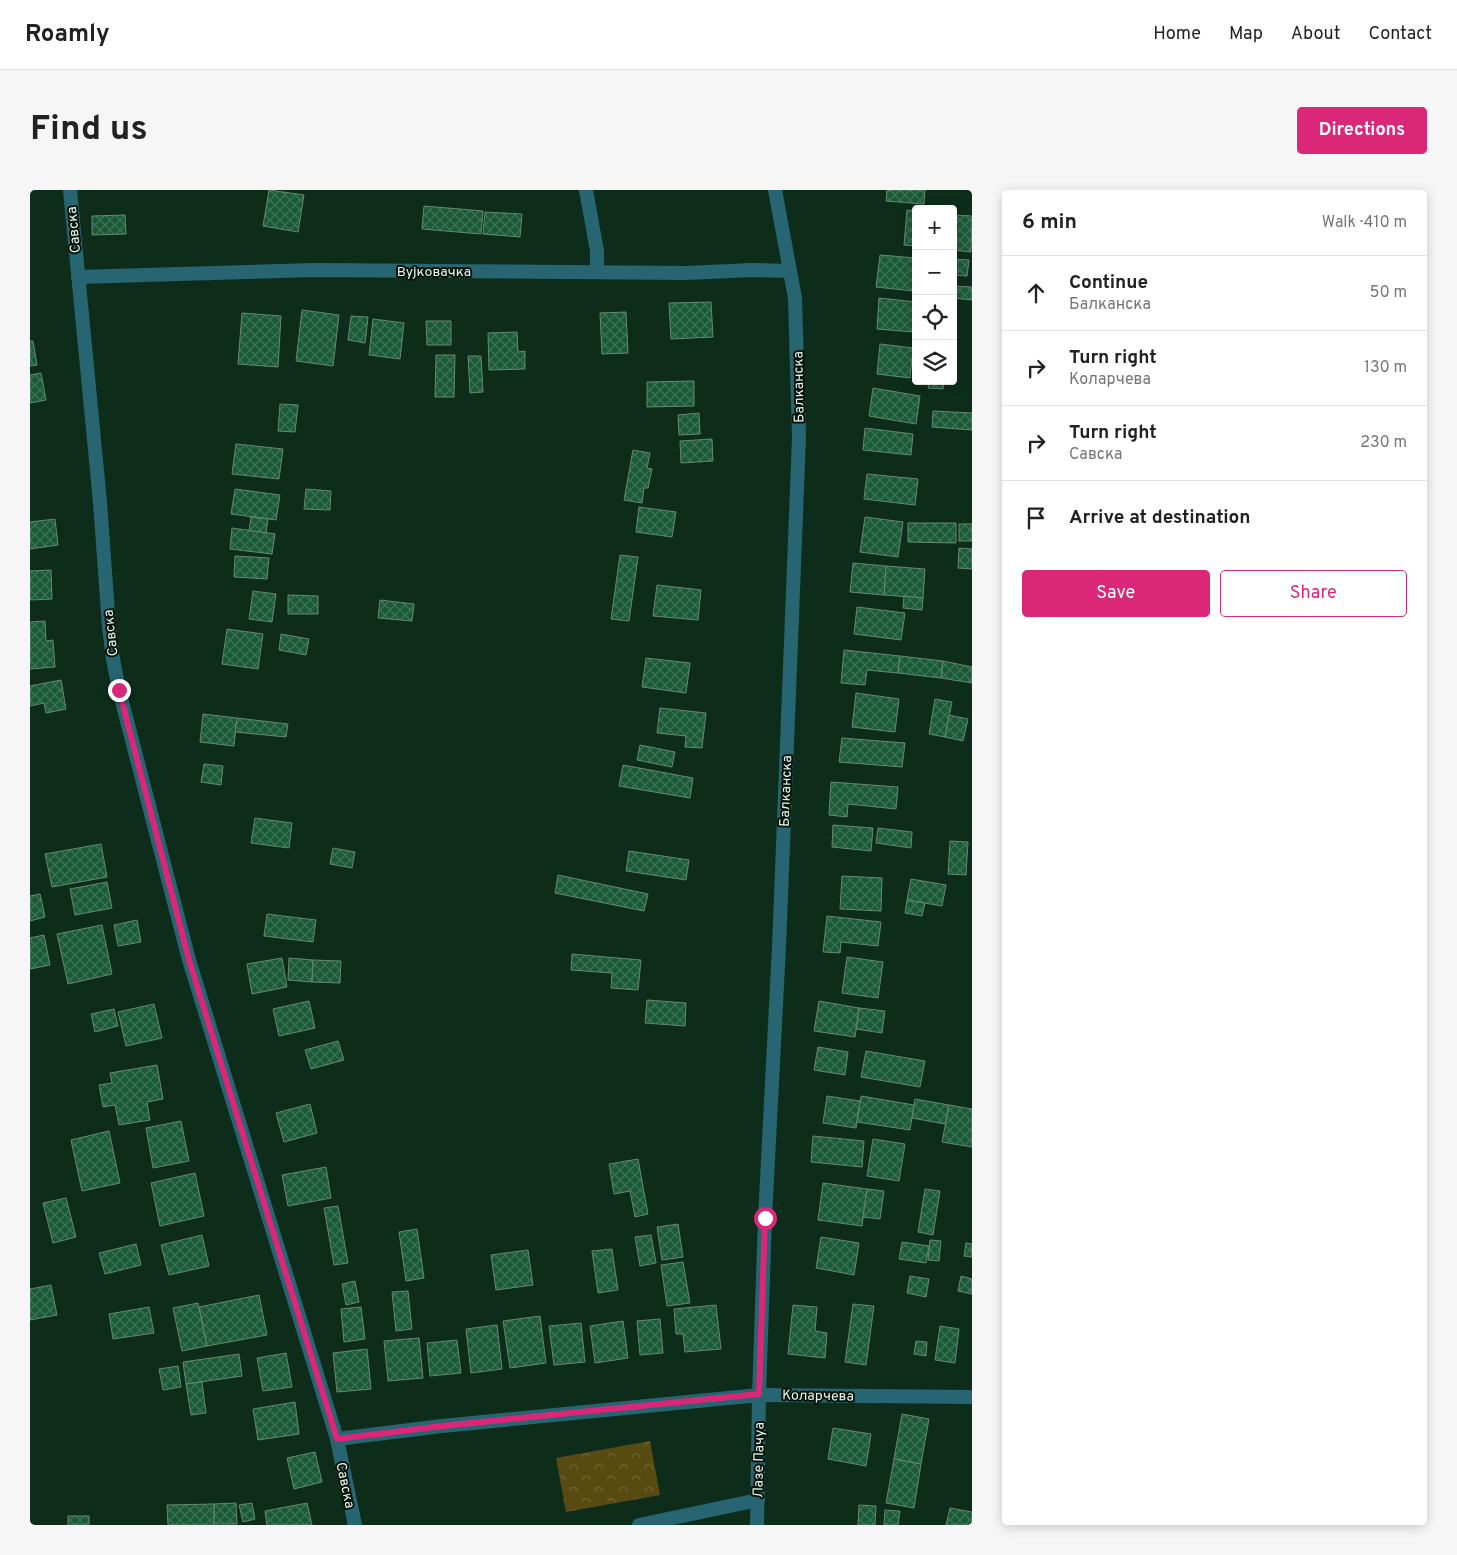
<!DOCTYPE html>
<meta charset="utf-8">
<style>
body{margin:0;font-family:Overpass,sans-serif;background:#f6f6f6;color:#222}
.controls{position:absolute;right:15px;top:15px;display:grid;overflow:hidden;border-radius:5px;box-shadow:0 2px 12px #0003}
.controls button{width:45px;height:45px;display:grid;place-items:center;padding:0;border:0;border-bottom:1px solid #e0e0e0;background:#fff;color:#222;font:25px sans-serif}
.stop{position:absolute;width:15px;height:15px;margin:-11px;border:4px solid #db2777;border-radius:50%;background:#fff}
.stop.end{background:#db2777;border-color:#fff;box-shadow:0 1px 5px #0008}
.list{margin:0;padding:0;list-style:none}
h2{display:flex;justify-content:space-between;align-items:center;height:65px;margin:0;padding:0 20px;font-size:21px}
h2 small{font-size:16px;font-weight:400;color:#767676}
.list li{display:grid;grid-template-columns:32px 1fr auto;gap:15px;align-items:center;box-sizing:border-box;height:75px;padding:0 20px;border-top:1px solid #e0e0e0}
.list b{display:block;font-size:19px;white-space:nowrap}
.list p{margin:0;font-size:16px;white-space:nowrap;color:#767676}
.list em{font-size:16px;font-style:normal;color:#767676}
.actions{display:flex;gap:10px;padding:15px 20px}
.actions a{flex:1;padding:11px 0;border:1px solid #db2777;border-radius:5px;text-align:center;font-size:18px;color:#db2777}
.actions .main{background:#db2777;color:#fff}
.icon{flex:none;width:28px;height:28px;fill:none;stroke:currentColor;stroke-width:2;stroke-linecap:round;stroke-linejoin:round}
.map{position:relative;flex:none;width:942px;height:1335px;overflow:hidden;border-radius:5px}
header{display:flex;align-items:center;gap:30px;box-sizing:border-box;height:70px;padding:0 25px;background:#fff;border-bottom:1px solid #e0e0e0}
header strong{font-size:24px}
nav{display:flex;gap:28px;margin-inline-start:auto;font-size:18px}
.intro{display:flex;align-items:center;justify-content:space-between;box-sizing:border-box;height:120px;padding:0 30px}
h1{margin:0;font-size:35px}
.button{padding:12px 22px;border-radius:5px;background:#db2777;color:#fff;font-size:18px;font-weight:700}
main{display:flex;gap:30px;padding:0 30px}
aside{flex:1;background:#fff;border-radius:5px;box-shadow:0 2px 12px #0003}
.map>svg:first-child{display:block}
</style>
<header>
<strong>Roamly</strong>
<nav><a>Home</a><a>Map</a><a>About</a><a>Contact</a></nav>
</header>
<div class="intro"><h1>Find us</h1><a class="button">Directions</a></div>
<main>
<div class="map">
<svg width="942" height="1335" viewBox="0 0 942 1335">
<defs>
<pattern id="park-crowns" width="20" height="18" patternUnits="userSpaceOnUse" patternTransform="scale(1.25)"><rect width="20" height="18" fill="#584b12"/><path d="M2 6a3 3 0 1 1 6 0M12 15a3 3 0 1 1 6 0" fill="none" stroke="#706635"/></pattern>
<pattern id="building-cross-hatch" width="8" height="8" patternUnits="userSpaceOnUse" patternTransform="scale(1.25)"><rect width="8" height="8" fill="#1b5a37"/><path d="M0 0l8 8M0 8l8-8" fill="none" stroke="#3c7354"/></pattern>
</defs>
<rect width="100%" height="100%" fill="#0d2d1a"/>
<path fill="url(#park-crowns)" d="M620 1251 630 1305 536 1322 526 1268Z"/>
<g fill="url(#building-cross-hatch)" stroke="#668871">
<path d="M239 0 274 5 268 42 233 36Z"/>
<path d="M857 0H895L894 14 856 11Z"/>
<path d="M394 16 453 21 451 44 392 39Z"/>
<path d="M877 20 886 21V56L874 55Z"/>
<path d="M455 22 492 24 490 47 453 44Z"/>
<path d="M95 25 96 44 62 45V26Z"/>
<path d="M923 25 942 26 941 62 923 60Z"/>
<path d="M850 65 886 68 883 101 846 97Z"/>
<path d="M923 69 939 70 937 86 923 85Z"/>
<path d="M923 96 942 97V110L923 108Z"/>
<path d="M849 108 886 112 884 142 847 139Z"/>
<path d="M681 112 683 147 641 149 639 113Z"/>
<path d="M272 120 309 125 303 176 266 171Z"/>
<path d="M596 122 598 163 572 164 570 123Z"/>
<path d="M212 123 251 126 248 177 208 174Z"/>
<path d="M321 126 338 127 335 153 318 150Z"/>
<path d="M343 129 374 133 370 169 339 165Z"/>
<path d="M396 131H421V155H397Z"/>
<path d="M487 142 488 162 495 161V179L459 180 458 143Z"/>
<path d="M0 151H3L7 175 0 176Z"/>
<path d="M850 154 883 158 880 188 847 184Z"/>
<path d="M406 165H425L424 207H405Z"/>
<path d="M438 166H451L453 202 440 203Z"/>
<path d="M11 183 16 210 0 213V185Z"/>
<path d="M664 191V216L617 217V192Z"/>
<path d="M899 191H914L913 199 898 198Z"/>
<path d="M843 198 890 206 886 234 839 226Z"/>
<path d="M250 214 268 215 265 242 248 241Z"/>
<path d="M903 221 942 223V240L902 237Z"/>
<path d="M669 223 670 244 649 245 648 225Z"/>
<path d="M835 238 883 244 881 265 833 260Z"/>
<path d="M682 249 683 271 651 273 650 251Z"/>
<path d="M206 254 253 259 249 289 202 284Z"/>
<path d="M603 260 620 263 617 278 622 279 618 298H614L612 313 594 310Z"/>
<path d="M837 284 888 289 885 315 834 309Z"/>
<path d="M205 299 250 305 246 330 201 324Z"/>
<path d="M276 299 301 301 300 320 274 319Z"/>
<path d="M609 317 646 322 642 347 606 342Z"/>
<path d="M221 327 238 329 236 343 219 341Z"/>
<path d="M835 327 873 332 868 367 830 362Z"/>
<path d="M25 329 28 355 0 359V332Z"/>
<path d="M878 333H926V353L878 352Z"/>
<rect x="929" y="334" width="13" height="17"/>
<path d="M202 338 245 344 242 364 200 359Z"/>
<path d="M929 358 942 359V379L928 378Z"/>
<path d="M590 365 608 367 599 431 581 429Z"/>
<path d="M205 366 239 368 237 389 204 387Z"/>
<path d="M823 373 856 376 854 405 820 402Z"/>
<path d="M856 376 895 379 893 408 854 405Z"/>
<path d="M21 380 22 409 0 410V381Z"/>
<path d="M627 395 671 400 668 430 623 426Z"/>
<path d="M223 401 246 404 242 432 219 429Z"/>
<path d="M258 405 288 406V424H258Z"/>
<path d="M874 406 893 408 892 420 873 418Z"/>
<path d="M350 410 384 414 382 431 348 428Z"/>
<path d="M827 417 875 423 871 450 824 444Z"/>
<path d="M15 431 16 451 23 450 25 477 0 479V432Z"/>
<path d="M197 439 233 444 228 479 192 474Z"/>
<path d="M251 444 279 449 276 465 249 460Z"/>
<path d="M814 460 870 466 868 483 837 480 835 495 811 493Z"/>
<path d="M870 466 913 471 911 488 868 483Z"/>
<path d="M616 468 660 473 656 503 612 497Z"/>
<path d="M913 471 942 477V493L911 488Z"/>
<path d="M31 490 36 519 16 523 14 513 0 516V496Z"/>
<path d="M826 503 869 509 865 542 822 537Z"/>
<path d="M905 509 922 512 915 547 899 544Z"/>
<path d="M630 518 676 523 672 558 655 557 656 546 627 543Z"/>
<path d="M173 524 207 528 204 556 170 552Z"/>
<path d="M919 525 938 529 933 551 915 547Z"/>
<path d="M207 528 258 534 256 547 205 542Z"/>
<path d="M812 548 875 553 872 577 809 572Z"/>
<path d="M610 555 645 562 642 577 607 570Z"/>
<path d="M174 574 193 576 191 595 171 592Z"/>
<path d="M593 575 663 588 660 608 589 596Z"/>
<path d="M801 592 868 597 866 619 818 614 817 627 799 625Z"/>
<path d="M225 628 262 633 259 658 221 653Z"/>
<path d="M803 635 843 638 841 661 802 657Z"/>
<path d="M848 638 882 642 881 658 846 653Z"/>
<path d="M920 651 938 652 936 685 918 684Z"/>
<path d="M71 654 77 687 22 697 15 664Z"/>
<path d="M303 658 325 662 322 678 300 674Z"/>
<path d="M599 661 659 670 656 690 596 681Z"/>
<path d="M528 685 618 704 614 721 525 703Z"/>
<path d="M812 686 852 688 851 721 810 719Z"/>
<path d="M881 689 916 695 912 716 877 710Z"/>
<path d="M77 692 82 718 45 725 40 699Z"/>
<path d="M10 704 15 727 0 731V706Z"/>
<path d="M877 710 895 713 892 726 875 723Z"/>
<path d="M237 724 286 730 283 752 234 746Z"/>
<path d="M797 726 851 732 848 756 811 752 810 763 793 762Z"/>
<path d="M107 730 111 752 88 756 84 735Z"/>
<path d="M72 735 82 784 38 794 27 744Z"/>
<path d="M14 745 20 775 0 779V748Z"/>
<path d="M542 764 611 770 608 800 581 798 582 783 541 780Z"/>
<path d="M817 767 853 772 848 808 812 803Z"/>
<path d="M252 768 257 797 222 804 217 774Z"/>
<path d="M259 768 283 770 282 792 258 790Z"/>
<path d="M283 770 311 771 310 793 282 792Z"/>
<path d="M617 810 656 813 655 836 615 833Z"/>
<path d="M279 811 285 838 249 846 243 819Z"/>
<path d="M789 811 829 818 825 847 784 841Z"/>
<path d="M124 814 132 848 96 856 88 822Z"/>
<path d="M829 818 855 821 852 843 826 839Z"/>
<path d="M84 819 88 836 65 842 61 824Z"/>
<path d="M308 851 314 870 281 879 275 860Z"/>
<path d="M788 857 818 862 815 885 784 880Z"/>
<path d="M836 861 895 871 890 897 831 887Z"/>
<path d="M127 875 133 909 117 912 120 930 89 935 85 915 73 917 69 895 82 893 80 883Z"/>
<path d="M797 906 830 911 826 938 793 933Z"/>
<path d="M831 906 884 915 880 940 827 932Z"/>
<path d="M885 909 919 915 915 934 882 928Z"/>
<path d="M280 914 287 943 254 952 246 923Z"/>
<path d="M919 915 942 919V957L912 952Z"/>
<path d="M151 931 159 971 123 978 116 938Z"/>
<path d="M79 941 90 993 52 1001 41 950Z"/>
<path d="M783 946 834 951 832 977 781 972Z"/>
<path d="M843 949 875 954 869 991 837 986Z"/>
<path d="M608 969 618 1024 605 1027 600 1001 584 1004 579 974Z"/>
<path d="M296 977 301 1008 258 1016 252 985Z"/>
<path d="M165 983 174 1026 130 1036 121 993Z"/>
<path d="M793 993 837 999 832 1036 788 1030Z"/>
<path d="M837 999 854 1001 850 1029 833 1027Z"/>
<path d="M895 999 910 1001 903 1045 888 1042Z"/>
<path d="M36 1008 46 1047 23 1053 13 1013Z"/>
<path d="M308 1016 318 1073 304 1075 294 1018Z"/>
<path d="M648 1034 653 1067 632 1070 627 1037Z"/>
<path d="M387 1039 394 1088 376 1091 369 1042Z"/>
<path d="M172 1045 179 1076 139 1085 131 1055Z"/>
<path d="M621 1045 626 1073 610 1076 605 1047Z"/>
<path d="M791 1047 829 1053 824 1085 786 1078Z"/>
<path d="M900 1050 911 1051 909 1071 898 1070Z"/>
<path d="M872 1052 899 1056 896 1073 869 1069Z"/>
<path d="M936 1053 942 1054V1067L934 1066Z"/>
<path d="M106 1054 111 1075 75 1084 69 1063Z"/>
<path d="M582 1059 588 1100 568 1103 562 1061Z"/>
<path d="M498 1060 503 1095 466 1100 461 1065Z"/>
<path d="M653 1072 660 1113 637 1116 631 1075Z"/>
<path d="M880 1086 899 1089 896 1107 877 1103Z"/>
<path d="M931 1086 942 1089V1104L928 1101Z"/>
<path d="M325 1091 329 1112 316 1115 312 1094Z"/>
<path d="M21 1095 27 1125 0 1130V1099Z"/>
<path d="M378 1101 382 1139 366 1141 362 1102Z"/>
<path d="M229 1105 237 1145 177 1156 169 1117Z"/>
<path d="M168 1113 177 1156 152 1161 143 1118Z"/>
<path d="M823 1114 844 1116 836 1175 815 1172Z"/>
<path d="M686 1115 691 1159 655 1162 653 1144H646L644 1119Z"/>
<path d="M763 1115 787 1117 785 1141 797 1143 795 1168 758 1164Z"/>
<path d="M119 1117 124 1143 83 1149 79 1124Z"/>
<path d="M331 1117 335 1149 314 1152 311 1119Z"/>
<path d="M510 1126 516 1173 480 1178 473 1131Z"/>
<path d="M630 1129 633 1163 610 1165 607 1131Z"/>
<path d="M593 1131 598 1168 565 1173 560 1136Z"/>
<path d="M551 1133 555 1172 524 1175 519 1136Z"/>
<path d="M467 1135 472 1179 441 1183 436 1139Z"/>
<path d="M910 1136 929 1139 925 1173 905 1170Z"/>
<path d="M389 1148 393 1188 358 1191 354 1151Z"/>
<path d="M427 1150 431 1183 400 1186 397 1153Z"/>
<path d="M886 1151 897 1152 896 1166 884 1164Z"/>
<path d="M337 1159 341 1199 307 1202 303 1163Z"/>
<path d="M256 1163 262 1197 233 1201 227 1168Z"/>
<path d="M209 1164 212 1186 156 1194 153 1172Z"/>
<path d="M148 1176 151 1197 133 1200 129 1179Z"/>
<path d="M172 1192 176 1223 161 1225 156 1194Z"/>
<path d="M265 1212 269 1244 228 1250 223 1219Z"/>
<path d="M872 1224 899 1229 891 1274 864 1269Z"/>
<path d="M803 1238 841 1244 836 1276 798 1269Z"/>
<path d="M285 1262 292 1292 264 1299 257 1268Z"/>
<path d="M864 1269 891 1274 884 1318 856 1313Z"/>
<path d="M206 1313 207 1334H184V1314Z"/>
<path d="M222 1313 225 1329 213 1332 209 1315Z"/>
<path d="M277 1313 282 1335H237L235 1321Z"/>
<path d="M184 1314V1335H138L137 1315Z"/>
<path d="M829 1315 846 1316 845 1335H828Z"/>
<path d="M920 1318 942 1322V1335H916Z"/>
<path d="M855 1320 870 1321 868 1335H854Z"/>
<rect x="38" y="1326" width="21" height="9"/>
</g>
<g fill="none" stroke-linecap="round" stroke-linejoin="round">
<g stroke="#276573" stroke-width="14">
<path d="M40 0 70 312 79 437 83 469 89 500 159 770 307 1249 325 1335"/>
<path d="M556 0 567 61V82"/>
<path d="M48 87 284 80 656 83 722 80 760 81"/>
<path d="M307 1249 412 1236 729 1205 942 1207"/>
<path d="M609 1335 728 1310"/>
<path d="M727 1335 729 1205 735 1028 749 757 769 248 765 108 745 0"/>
</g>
</g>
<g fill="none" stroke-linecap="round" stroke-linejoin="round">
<path stroke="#db2777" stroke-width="6" d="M89 500 159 770 307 1249 412 1236 729 1204 735 1028"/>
</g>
<g text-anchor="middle" stroke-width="4" stroke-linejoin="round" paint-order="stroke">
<g font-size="14" fill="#e7faed" stroke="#05120a">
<text transform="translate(43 40) rotate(-95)" y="5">Савска</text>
<text x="404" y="86">Вујковачка</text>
<text transform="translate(768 197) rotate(-91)" y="5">Балканска</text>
<text transform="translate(80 443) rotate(-96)" y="5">Савска</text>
<text transform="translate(755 601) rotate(-88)" y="5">Балканска</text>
<text transform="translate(788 1205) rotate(1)" y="5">Коларчева</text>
<text transform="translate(728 1270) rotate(-89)" y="5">Лазе Пачуа</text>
<text transform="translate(316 1295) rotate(78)" y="5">Савска</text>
</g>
</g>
</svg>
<div class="controls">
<button>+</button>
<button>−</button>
<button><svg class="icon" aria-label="locate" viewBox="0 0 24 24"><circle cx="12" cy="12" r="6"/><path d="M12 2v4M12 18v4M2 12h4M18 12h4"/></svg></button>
<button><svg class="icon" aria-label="layers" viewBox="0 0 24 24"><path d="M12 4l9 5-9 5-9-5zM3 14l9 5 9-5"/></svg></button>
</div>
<div class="stop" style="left:735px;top:1028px"></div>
<div class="stop end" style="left:89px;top:500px"></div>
</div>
<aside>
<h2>6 min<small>Walk · 410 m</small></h2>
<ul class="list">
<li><svg class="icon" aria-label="ahead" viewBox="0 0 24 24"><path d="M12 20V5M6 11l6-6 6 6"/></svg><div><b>Continue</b><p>Балканска</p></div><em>50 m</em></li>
<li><svg class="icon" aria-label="right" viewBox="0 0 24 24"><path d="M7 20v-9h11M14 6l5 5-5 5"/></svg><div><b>Turn right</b><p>Коларчева</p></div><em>130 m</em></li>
<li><svg class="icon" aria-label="right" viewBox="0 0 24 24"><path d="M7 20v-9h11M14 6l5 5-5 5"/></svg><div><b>Turn right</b><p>Савска</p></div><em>230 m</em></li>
<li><svg class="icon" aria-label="arrive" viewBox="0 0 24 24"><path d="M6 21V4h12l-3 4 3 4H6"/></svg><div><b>Arrive at destination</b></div></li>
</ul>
<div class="actions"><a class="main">Save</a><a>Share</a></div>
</aside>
</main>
